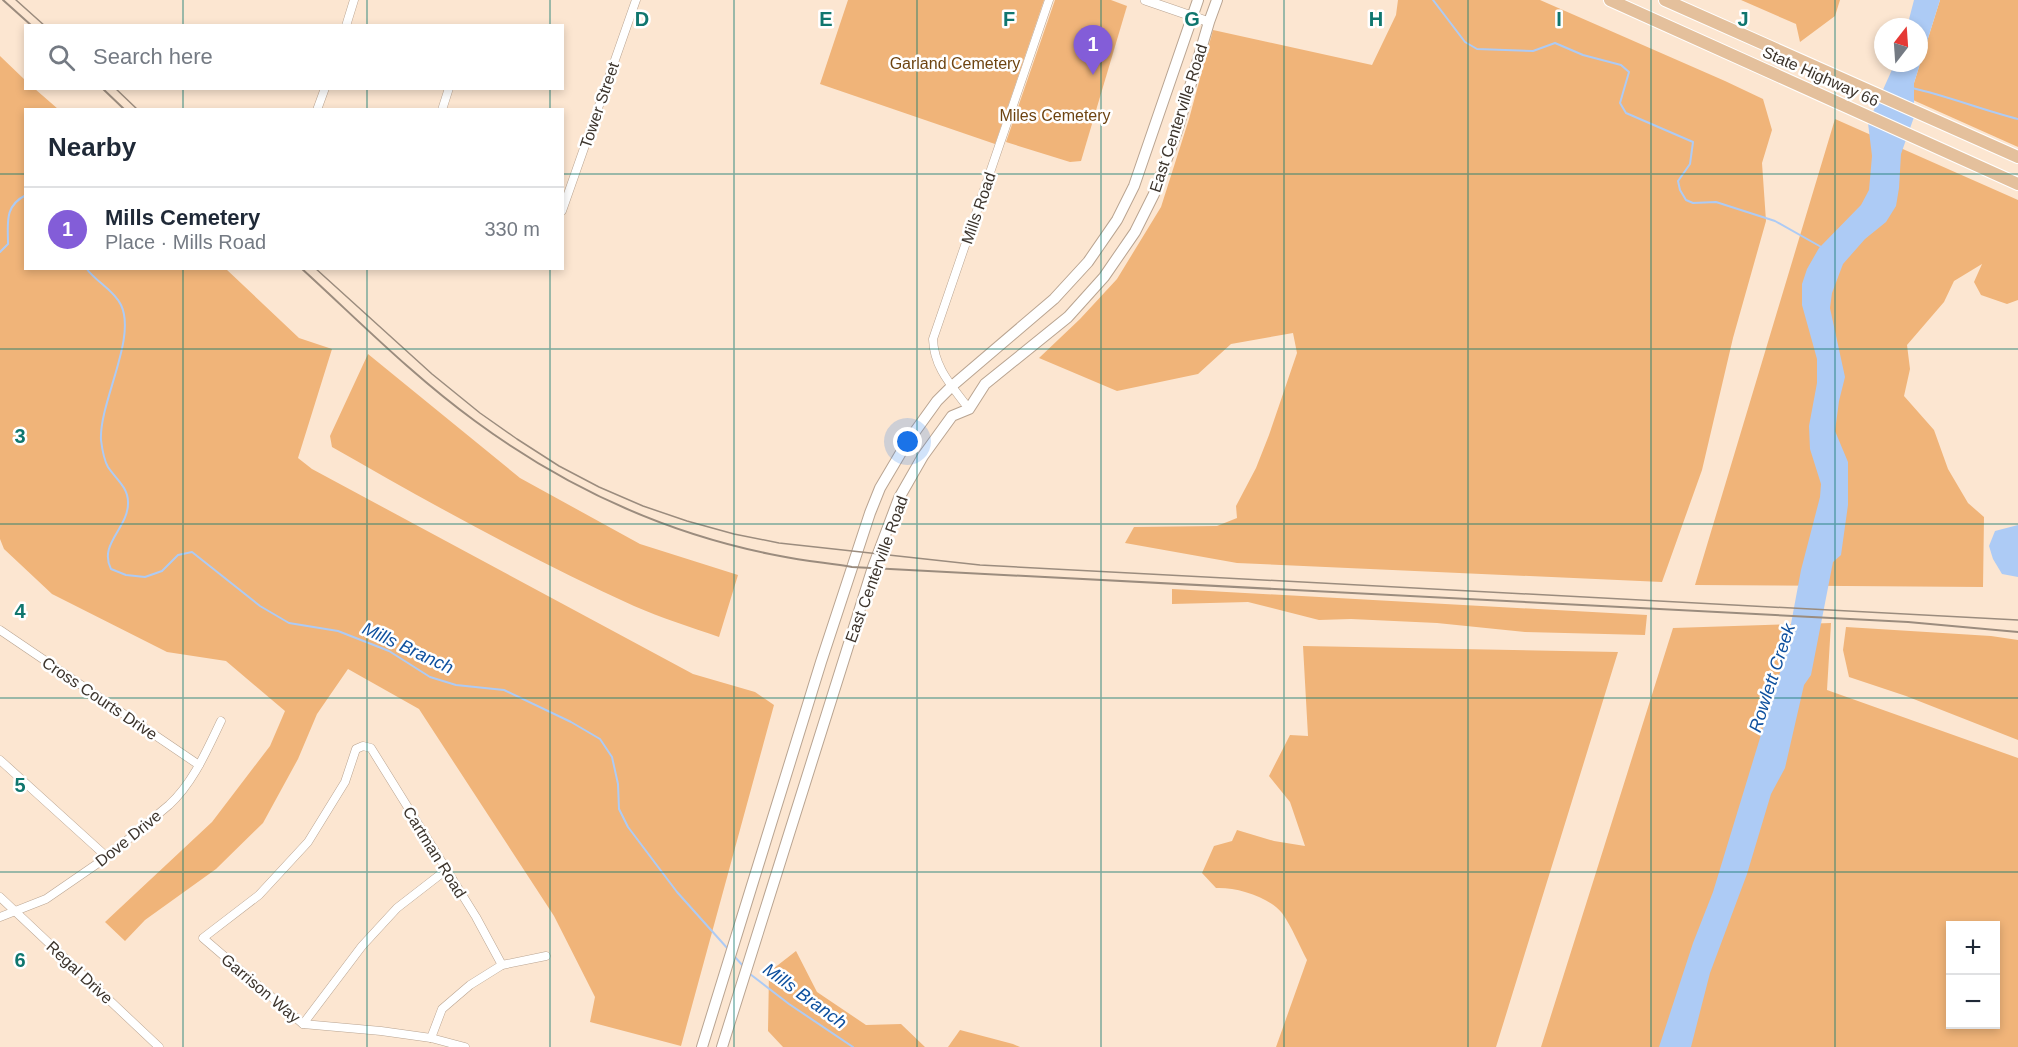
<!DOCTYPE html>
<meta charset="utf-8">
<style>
body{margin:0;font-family:Arial,sans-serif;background:#f6f6f7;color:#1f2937}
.controls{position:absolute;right:18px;bottom:18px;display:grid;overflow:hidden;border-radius:0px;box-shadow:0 3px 9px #0003}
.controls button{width:54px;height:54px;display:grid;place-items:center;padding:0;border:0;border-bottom:2px solid #e0e1e3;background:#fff;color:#1f2937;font:30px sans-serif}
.compass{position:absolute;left:1874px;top:18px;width:54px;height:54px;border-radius:50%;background:#fff;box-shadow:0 3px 9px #0003;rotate:17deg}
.you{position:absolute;left:908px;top:442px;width:21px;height:21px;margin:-15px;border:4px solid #fff;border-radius:50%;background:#1a73e8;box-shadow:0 0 0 9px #1a73e833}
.badge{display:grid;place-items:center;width:39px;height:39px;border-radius:50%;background:#835dd8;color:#fff;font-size:20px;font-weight:700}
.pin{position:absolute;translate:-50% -50px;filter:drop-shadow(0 2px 3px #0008)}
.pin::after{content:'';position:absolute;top:32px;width:21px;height:18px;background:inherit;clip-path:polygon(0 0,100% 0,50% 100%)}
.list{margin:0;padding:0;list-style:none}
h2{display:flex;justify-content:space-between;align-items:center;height:78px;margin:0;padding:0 24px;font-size:26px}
h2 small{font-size:20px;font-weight:400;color:#747a83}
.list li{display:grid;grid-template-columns:39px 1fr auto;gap:18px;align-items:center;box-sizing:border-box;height:84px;padding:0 24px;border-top:2px solid #e0e1e3}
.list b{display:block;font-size:22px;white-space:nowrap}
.list p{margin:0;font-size:20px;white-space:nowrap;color:#747a83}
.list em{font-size:20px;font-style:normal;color:#747a83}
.icon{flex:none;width:33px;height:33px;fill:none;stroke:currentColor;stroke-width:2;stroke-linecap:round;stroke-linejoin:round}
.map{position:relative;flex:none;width:2018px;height:1047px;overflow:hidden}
.search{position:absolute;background:#fff;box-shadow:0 3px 9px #0003;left:24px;top:24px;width:540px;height:66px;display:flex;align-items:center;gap:15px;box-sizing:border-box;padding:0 21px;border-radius:0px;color:#747a83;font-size:22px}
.panel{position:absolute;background:#fff;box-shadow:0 3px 9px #0003;left:24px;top:108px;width:540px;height:162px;border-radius:0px}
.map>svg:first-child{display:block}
</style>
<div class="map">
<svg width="2018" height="1047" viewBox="0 0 2018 1047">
<rect width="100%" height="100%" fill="#fce6d1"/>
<g fill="#f0b479" fill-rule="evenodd">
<path d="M848 0H1044L995 144 820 84Z"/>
<path d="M1055 0H1111L1127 6 1081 161 1070 162 1006 142Z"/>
<path d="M1398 0H1540L1725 81 1763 99 1772 130 1762 163 1766 221 1733 338 1702 470 1662 582 1237 563 1125 543 1134 527 1217 526 1237 518 1236 506 1256 468 1269 435 1297 353 1293 333 1231 344 1198 374 1117 391 1039 358 1080 319 1117 279 1161 207 1189 119 1213 30 1372 65 1396 15Z"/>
<path d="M1741 0H1840L1835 16 1800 42 1796 24Z"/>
<path d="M1940 0H2018V147L1913 100 1914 83Z"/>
<path d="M0 56 25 80 26 88 35 89 58 109 26 110V268L226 269 299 338 332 349 298 458 312 469 693 674 755 692 774 705 681 1046 590 1022 595 997 554 916 419 709 348 669 317 714 298 759 263 823 216 869 145 920 125 941 105 922 212 822 270 746 285 711 226 661 167 652 52 594 4 549 0 539Z"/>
<path d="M1835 119 2018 200V300L2007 304 1981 295 1974 282 1982 264 1954 281 1944 302 1907 345 1910 369 1904 396 1934 430 1948 469 1968 503 1984 517 1983 587 1695 585Z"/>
<path d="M368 354 520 478 640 544 738 575 719 637C691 627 661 618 634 606 530 559 430 503 332 447L330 436Z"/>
<path d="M1172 589 1647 615 1645 635 1525 632 1437 623 1351 619 1319 620 1248 602 1172 604Z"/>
<path d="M1831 623 1827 690 2018 758V1047H1541L1673 628ZM1950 926H1996V1024H1950Z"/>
<path d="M1846 627 1991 636 2018 640V740L1906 696 1849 677 1843 650Z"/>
<path d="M1303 646 1618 652 1496 1047H1276L1307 960C1299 945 1292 927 1282 913 1268 896 1236 887 1216 888L1202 873 1214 846 1232 841 1237 830 1274 841 1305 846 1290 802 1269 776 1290 735 1308 736Z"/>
<path d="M796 951 817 992 866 1025 901 1024 925 1047H783L768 1031 769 972Z"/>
<path d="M960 1030 1013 1044 1020 1047H948Z"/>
</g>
<g fill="#adcbf5">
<path d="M1914 0H1940L1914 83V117L1901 154 1899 188 1896 206 1886 222 1865 239 1843 264 1832 293 1830 308 1845 377 1839 401 1835 431 1848 462V505L1841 555 1833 562 1811 675 1804 685 1785 768 1771 794 1747 874 1710 973 1691 1047H1659L1693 943 1713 892 1785 656 1801 570 1820 497 1821 484 1810 449 1809 426 1817 383V359L1802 305V284L1807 269 1819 248 1861 205 1869 190 1872 156 1868 123 1895 63H1919V27H1907Z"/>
<path d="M2018 525V577L2002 574 1993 559 1989 546 1995 531Z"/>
</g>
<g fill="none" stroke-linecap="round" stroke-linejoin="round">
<g stroke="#adcbf5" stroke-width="2">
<path d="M1433 0 1465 42 1477 49 1533 51 1555 43 1583 55 1621 65 1629 72 1620 103 1626 113 1693 142 1690 164 1678 181 1680 190 1686 200 1693 203 1716 202 1775 221 1823 248"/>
<path d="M1912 88C1948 96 1982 110 2018 119"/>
<path d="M0 252 8 244C8 223 4 206 26 195"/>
<path d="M86 268C96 282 114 290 121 305 137 338 99 403 101 440 102 448 104 460 108 467 115 478 128 487 128 502 129 528 98 544 111 569L126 575 145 577 162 571 178 555 192 552 260 606 289 623 338 631 389 651 430 677 456 685 504 690 571 722 600 739 612 757 618 784 619 809 628 827 677 892 728 949"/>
<path d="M734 956 744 967"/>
<path d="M750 974 789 1004 853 1047"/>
</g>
<defs>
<g id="minor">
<path d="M346 26 354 0"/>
<path d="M317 110 325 88"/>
<path d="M442 110 449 88"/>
<path d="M562 211 636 0"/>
<path d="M969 409C952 386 934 368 933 339L1049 0"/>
<path d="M0 630 199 765"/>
<path d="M0 760 107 857"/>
<path d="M0 897 159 1047"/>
<path d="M0 917 46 899 107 857 169 805C193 783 207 750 221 721"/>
<path d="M303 1024 362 946 397 908 446 870"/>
<path d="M431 1038 442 1009 470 985 502 965 546 956"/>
<path d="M465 1047 431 1038 381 1031 303 1024 203 938 259 895 308 842 345 782 356 749 363 746 371 748 476 917 502 965"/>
</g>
<path id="tertiary" d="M1145 0 1209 22"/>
<g id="secondary">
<path d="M702 1047 821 662 870 513 880 488 906 444 937 401 952 386 1054 299 1088 262 1117 220 1134 186 1198 0"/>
<path d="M722 1047 873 567 899 498 923 456 952 416 969 409 985 384 1068 317 1104 277 1135 232 1154 194 1177 131 1209 22 1217 0"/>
</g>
<g id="primary">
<path d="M1610 0 2018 184"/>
<path d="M1665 0 2018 157"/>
</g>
</defs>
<use href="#minor" stroke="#b9a491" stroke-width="9"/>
<use href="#tertiary" stroke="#b9a491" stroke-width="10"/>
<use href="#secondary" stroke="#b9a491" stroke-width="12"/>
<use href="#primary" stroke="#fff" stroke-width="14"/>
<use href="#minor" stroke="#fff" stroke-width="8"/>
<use href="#tertiary" stroke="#fff" stroke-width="9"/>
<use href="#secondary" stroke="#fff" stroke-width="10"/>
<use href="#primary" stroke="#e4c09c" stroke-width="12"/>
<g stroke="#9b8c7e" stroke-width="1.5">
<path d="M16 0 45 26"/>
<path d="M115 88 138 110"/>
<path d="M315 268 432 374 480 413 517 439 559 466 599 487 643 506 687 521 734 534 779 543 980 565 2018 620"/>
</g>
<g stroke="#9b8c7e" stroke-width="2">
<path d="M3 0 32 26"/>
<path d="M102 88 125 110"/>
<path d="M301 268C358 320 413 376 475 421 566 488 669 535 780 556 804 561 828 563 852 567L1908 622 2018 632"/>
</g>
</g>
<path fill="none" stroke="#0f766e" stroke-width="1.5" stroke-opacity="0.55" d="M183 0V26M367 0V26M550 0V26M734 0V1047M917 0V1047M1101 0V1047M1284 0V1047M1468 0V1047M1651 0V1047M1835 0V1047M183 88V110M367 88V110M550 88V110M0 174H26M562 174H2018M183 268V1047M367 268V1047M550 268V1047M0 349H2018M0 524H2018M0 698H2018M0 872H2018"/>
<g text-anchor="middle" stroke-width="5" stroke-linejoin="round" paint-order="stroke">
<g font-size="16" fill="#6e4411" stroke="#fff">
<text x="955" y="69">Garland Cemetery</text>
<text x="1055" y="121">Miles Cemetery</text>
</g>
<g font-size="16" fill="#3c342c" stroke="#fff">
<text transform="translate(1821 76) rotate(24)" y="6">State Highway 66</text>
<text transform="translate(599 105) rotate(-71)" y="6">Tower Street</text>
<text transform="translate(1178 118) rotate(-72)" y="6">East Centerville Road</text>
<text transform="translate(978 208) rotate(-71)" y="6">Mills Road</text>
<text transform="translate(876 569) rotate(-70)" y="6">East Centerville Road</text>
<text transform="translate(100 698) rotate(34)" y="6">Cross Courts Drive</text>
<text transform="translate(128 838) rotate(-39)" y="6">Dove Drive</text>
<text transform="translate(435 852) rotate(58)" y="6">Cartman Road</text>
<text transform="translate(80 972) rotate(43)" y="6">Regal Drive</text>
<text transform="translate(261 988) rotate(40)" y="6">Garrison Way</text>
</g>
<g font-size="18" font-style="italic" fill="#0e509e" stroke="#fff">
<text transform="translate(408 648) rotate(25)" y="6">Mills Branch</text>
<text transform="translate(1772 678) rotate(-72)" y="6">Rowlett Creek</text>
<text transform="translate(805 996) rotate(36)" y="6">Mills Branch</text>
</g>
</g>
<g font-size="20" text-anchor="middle" font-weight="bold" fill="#0f766e" stroke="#fff" stroke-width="5" stroke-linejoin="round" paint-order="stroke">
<text x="642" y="26">D</text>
<text x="826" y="26">E</text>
<text x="1009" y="26">F</text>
<text x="1192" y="26">G</text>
<text x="1376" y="26">H</text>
<text x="1559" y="26">I</text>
<text x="1743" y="26">J</text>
<text x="20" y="443">3</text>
<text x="20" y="618">4</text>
<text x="20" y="792">5</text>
<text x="20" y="967">6</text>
</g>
</svg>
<div class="controls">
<button>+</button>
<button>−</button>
</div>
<svg class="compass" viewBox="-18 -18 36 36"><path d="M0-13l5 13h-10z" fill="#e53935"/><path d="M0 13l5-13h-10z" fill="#747a83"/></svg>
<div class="you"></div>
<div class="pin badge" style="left:1093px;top:75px">1</div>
<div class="search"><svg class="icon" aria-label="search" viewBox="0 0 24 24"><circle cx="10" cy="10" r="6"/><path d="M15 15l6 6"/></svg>Search here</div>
<section class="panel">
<h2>Nearby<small></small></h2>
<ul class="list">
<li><span class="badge">1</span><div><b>Mills Cemetery</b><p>Place · Mills Road</p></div><em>330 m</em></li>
</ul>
</section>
</div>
